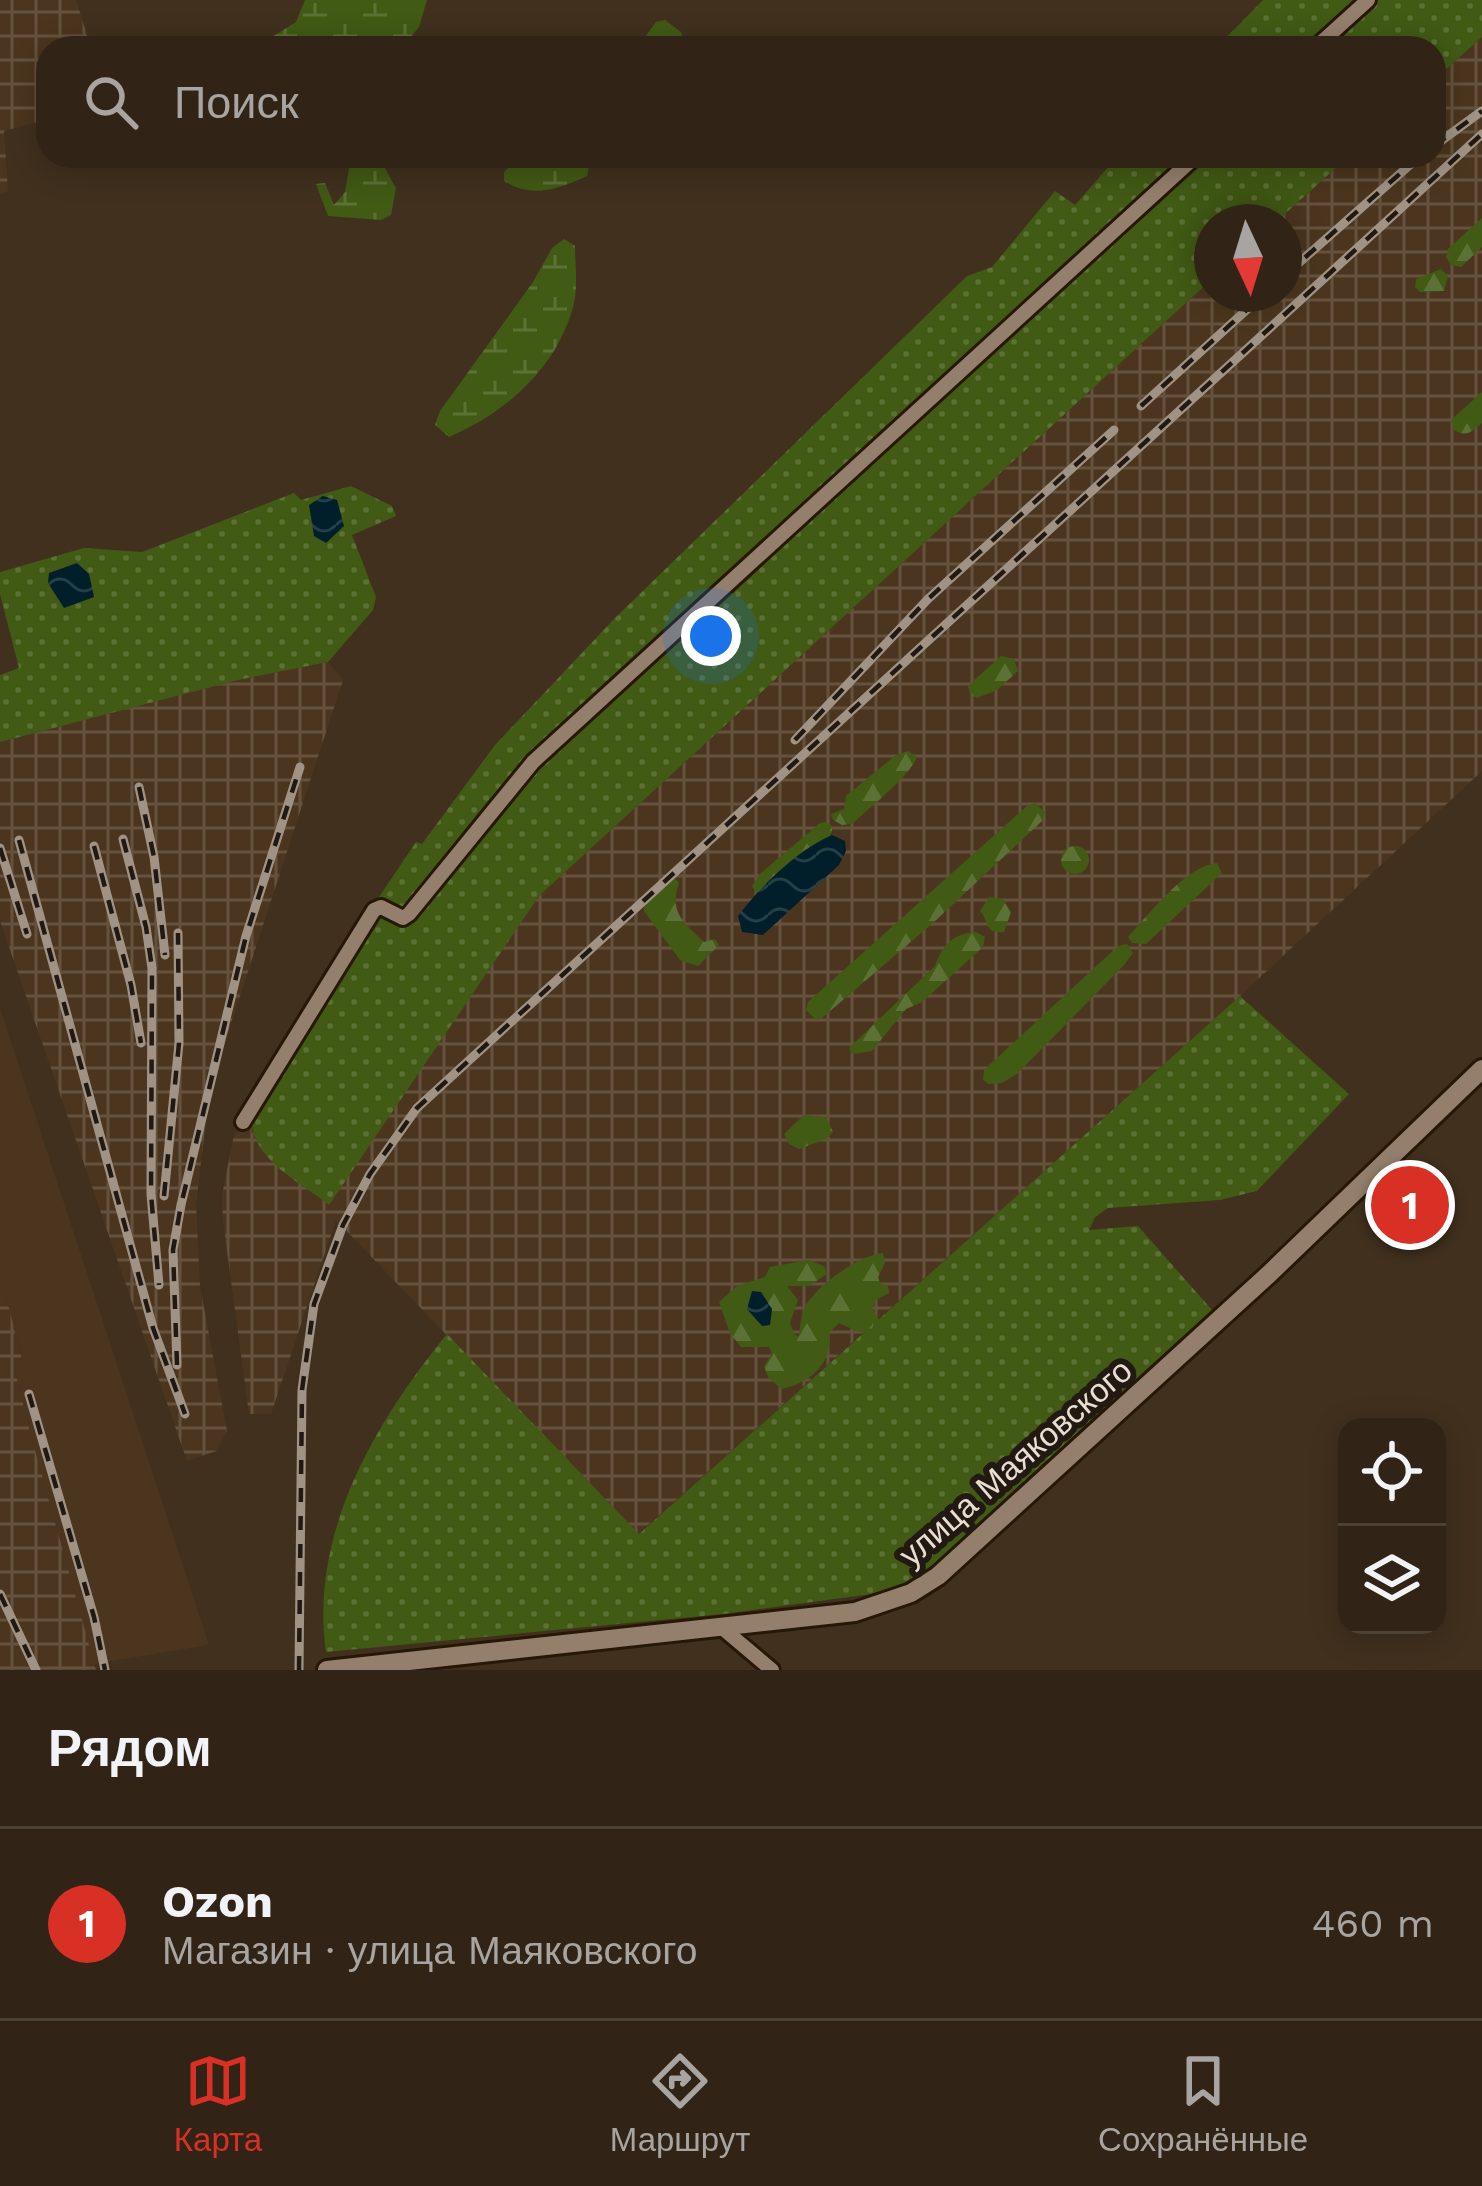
<!DOCTYPE html>
<html lang="ru">
<meta charset="utf-8">
<style>
body{margin:0;font-family:"Work Sans",sans-serif;background:#392c1f;color:#f1f3f6}
.controls{position:absolute;right:36px;bottom:36px;display:grid;overflow:hidden;border-radius:24px;box-shadow:0 6px 30px #0003}
.controls button{width:108px;height:108px;display:grid;place-items:center;padding:0;border:0;border-bottom:3px solid #4c4135;background:#312416;color:#f1f3f6;font:60px sans-serif}
.compass{position:absolute;left:1194px;top:204px;width:108px;height:108px;border-radius:50%;background:#312416;box-shadow:0 6px 30px #0003;rotate:176deg}
.you{position:absolute;left:711px;top:636px;width:42px;height:42px;margin:-30px;border:9px solid #fff;border-radius:50%;background:#1a73e8;box-shadow:0 0 0 18px #1a73e833}
.badge{display:grid;place-items:center;width:78px;height:78px;border-radius:50%;background:#d93025;color:#fff;font-size:39px;font-weight:700}
.pin{position:absolute;translate:-50% -50%;border:6px solid #fff;box-shadow:0 3px 12px #0006}
.list{margin:0;padding:0;list-style:none}
h2{display:flex;justify-content:space-between;align-items:center;height:156px;margin:0;padding:0 48px;font-size:51px}
h2 small{font-size:39px;font-weight:400;color:#a8a4a1}
.list li{display:grid;grid-template-columns:78px 1fr auto;gap:36px;align-items:center;box-sizing:border-box;height:192px;padding:0 48px;border-top:3px solid #4c4135}
.list b{display:block;font-size:45px;white-space:nowrap}
.list p{margin:0;font-size:39px;white-space:nowrap;color:#a8a4a1}
.list em{font-size:39px;font-style:normal;color:#a8a4a1}
.icon{flex:none;width:66px;height:66px;fill:none;stroke:currentColor;stroke-width:2;stroke-linecap:round;stroke-linejoin:round}
.map{position:relative;flex:none;width:1482px;height:1670px;overflow:hidden}
.search{position:absolute;background:#312416;box-shadow:0 6px 30px #0003;left:36px;right:36px;top:36px;height:132px;display:flex;align-items:center;gap:30px;box-sizing:border-box;padding:0 42px;border-radius:36px;color:#a8a4a1;font-size:45px}
.sheet{height:348px;background:#312416}
nav{display:flex;justify-content:space-around;align-items:center;box-sizing:border-box;height:168px;border-top:3px solid #4c4135;background:#312416;font-size:33px;color:#a8a4a1}
nav a{display:grid;justify-items:center;gap:6px}
nav .on{color:#d93025}
.map>svg:first-child{display:block}
</style>
<div class="map">
<svg width="1482" height="1670" viewBox="0 0 1482 1670">
<defs>
<pattern id="industrial-grid" width="8" height="8" patternUnits="userSpaceOnUse" patternTransform="scale(3)"><rect width="8" height="8" fill="#4b351e"/><path d="M0 4h8M4 0v8" fill="none" stroke="#65523e"/></pattern>
<pattern id="forest-firs" width="22" height="20" patternUnits="userSpaceOnUse" patternTransform="scale(3)"><rect width="22" height="20" fill="#415a14"/><path d="M5 1l3.5 6h-7zM16 11l3.5 6h-7z" fill="#5c7135"/></pattern>
<pattern id="wetland-marsh" width="20" height="14" patternUnits="userSpaceOnUse" patternTransform="scale(3)"><rect width="20" height="14" fill="#415a14"/><path d="M1 5h8M5 5V1M11 12h8M15 12V8" fill="none" stroke="#5c7135"/></pattern>
<pattern id="garden-dots" width="8" height="8" patternUnits="userSpaceOnUse" patternTransform="scale(3)"><rect width="8" height="8" fill="#415a14"/><path d="M2 2h.1M6 6h.1" fill="none" stroke="#5c7135" stroke-width="1.8" stroke-linecap="round"/></pattern>
<pattern id="water-waves" width="16" height="10" patternUnits="userSpaceOnUse" patternTransform="scale(3)"><rect width="16" height="10" fill="#001f2a"/><path d="M0 5q4-4 8 0t8 0" fill="none" stroke="#253f48"/></pattern>
</defs>
<rect width="100%" height="100%" fill="#41301e"/>
<path fill="#4b351e" d="M0 1008 209 1645 94 1664 30 1432 14 1366 23 1362 4 1288H0Z"/>
<g fill="url(#industrial-grid)">
<path d="M0 0H76L89 41 71 48H48V57L36 62 48 119 4 131 8 191 0 194Z"/>
<path d="M1482 37V771L1240 996 638 1534 336 1220 271 1414H249L223 1221 222 1195 234 1135 251 1124 252 1133 487 968 539 896 1212 279V294H1284V222H1276L1349 156H1434V80Z"/>
<path d="M328 662 343 680 225 1042 206 1120 196 1204 200 1286 227 1431 216 1451 187 1461 0 921V742L238 680Z"/>
<path d="M0 1288H4L23 1363 14 1367 30 1432 96 1670H0Z"/>
</g>
<g fill="url(#forest-firs)">
<path d="M665 20 681 32 686 48H645V37L656 22Z"/>
<path d="M1482 218V247L1461 267 1451 265 1446 257 1448 249Z"/>
<path d="M1441 269 1448 276 1444 291 1420 292 1415 287 1416 279Z"/>
<path d="M1482 392V423C1471 432 1466 438 1453 429L1452 419Z"/>
<path d="M1001 656 1014 659 1018 671 997 690 977 698 970 694 968 686Z"/>
<path d="M908 751 917 757C909 777 870 807 852 824L842 825 833 820 831 814 844 809 846 796 896 755Z"/>
<path d="M1035 803 1045 812 1042 821 934 922 822 1018 815 1019 806 1010 808 1002 1027 806Z"/>
<path d="M826 822 832 826V832L823 845 757 894 752 886 761 873 820 823Z"/>
<circle cx="1075" cy="860" r="14"/>
<path d="M1217 863 1222 873 1146 944 1132 943 1128 937C1148 915 1187 865 1217 863Z"/>
<path d="M675 878 679 883C669 912 683 922 704 942L715 939 719 945 698 966 680 960 644 911V906Z"/>
<path d="M989 897 1003 899 1011 912 1004 932C984 934 990 923 980 911Z"/>
<path d="M976 932 985 937 983 947 922 1002 906 1009 872 1051 852 1054 849 1048 935 966C942 945 954 933 976 932Z"/>
<path d="M1127 944 1133 953 1124 965 1017 1074 1002 1083 989 1084 983 1080 984 1070 1118 946Z"/>
<path d="M804 1115 826 1117 833 1132 826 1139 799 1149 789 1144 784 1134Z"/>
<path d="M883 1253 885 1263 878 1277 880 1283 888 1286 889 1293 876 1300 872 1308 881 1323C863 1339 858 1331 839 1323L829 1333C834 1363 809 1384 781 1389L768 1377 764 1366 772 1354 769 1347H741L730 1333 719 1302 737 1286 765 1277 770 1267 809 1260 824 1266 827 1274 809 1286H787L798 1300 790 1323 795 1335 799 1336C800 1327 801 1315 805 1307 816 1286 859 1255 883 1253Z"/>
</g>
<g fill="url(#wetland-marsh)">
<path d="M305 0H427L419 27 402 48H267V40L296 22Z"/>
<path d="M351 156H378L396 188 391 215 381 220 328 216 316 184 325 183 334 205 345 192Z"/>
<path d="M513 156H584L589 166 587 176C558 189 533 199 504 181V172L515 161Z"/>
<path d="M564 239 575 246C575 264 578 286 574 303 559 366 506 413 449 437L435 425 440 411 533 282 552 248Z"/>
</g>
<g fill="url(#garden-dots)">
<path d="M1263 0H1482V37L1434 80V48H1216Z"/>
<path d="M1118 156H1349L1276 222H1212V279L539 896 329 1205C299 1181 246 1157 252 1112L376 921 377 900 416 842 422 844 495 745 614 619 967 276 992 267 1055 191 1075 205Z"/>
<path d="M351 486 392 506 396 516 352 535 376 597 373 610 328 662 238 680 0 742V675L19 668 0 594V572L84 548 142 552 294 493 301 500Z"/>
<path d="M1240 996 1349 1094 1257 1191 1220 1200 1108 1208 1095 1217 1089 1230 1138 1226 1212 1310 920 1576 886 1592 723 1614 326 1652C309 1534 375 1422 447 1334L639 1534Z"/>
</g>
<g fill="url(#water-waves)">
<path d="M323 496 337 500 344 526 326 543 314 536 309 505Z"/>
<path d="M77 563 89 574 94 597 64 608 48 583 49 573Z"/>
<path d="M832 835 845 841 846 851 839 865 763 935 742 932 738 916C761 886 797 850 832 835Z"/>
<path d="M752 1291 761 1292 772 1309 770 1325 762 1326 747 1309Z"/>
</g>
<g fill="none" stroke-linecap="round" stroke-linejoin="round">
<defs>
<g id="street">
<path d="M1315 48 1368 0"/>
<path d="M243 1122 374 910 381 907 403 918 409 914 533 762 1196 156"/>
<path d="M721 1627 772 1670"/>
</g>
<path id="secondary" d="M327 1670 855 1612 911 1593 938 1576 1268 1275 1482 1069"/>
</defs>
<use href="#street" stroke="#271706" stroke-width="20"/>
<use href="#secondary" stroke="#271706" stroke-width="24"/>
<use href="#street" stroke="#947f6c" stroke-width="14"/>
<use href="#secondary" stroke="#947f6c" stroke-width="18"/>
<defs>
<g id="rail">
<path d="M1434 146 1482 111"/>
<path d="M1284 276 1420 156"/>
<path d="M1141 406 1264 294"/>
<path d="M795 740 928 599 1114 430"/>
<path d="M139 787 154 857 165 955"/>
<path d="M123 839 146 927 152 968 151 1194 159 1285"/>
<path d="M19 840 153 1328 185 1414"/>
<path d="M94 846 131 985 141 1043"/>
<path d="M0 848 27 934"/>
<path d="M164 1196 179 1043 178 933"/>
<path d="M177 1365 173 1250 181 1205 246 936 300 767"/>
<path d="M29 1394 94 1617 105 1670"/>
<path d="M0 1594 36 1670"/>
<path d="M299 1670 302 1390 314 1304 343 1225 370 1174 417 1108 1482 134"/>
</g>
</defs>
<use href="#rail" stroke="#a09385" stroke-width="9"/>
<use href="#rail" stroke="#221a12" stroke-width="4.5" stroke-dasharray="14" stroke-linecap="butt"/>
</g>
<g text-anchor="middle" stroke-width="12" stroke-linejoin="round" paint-order="stroke">
<g font-size="33" fill="#e9ded3" stroke="#221a12">
<text transform="translate(1015 1462) rotate(-41)" y="12">улица Маяковского</text>
</g>
</g>
</svg>
<div class="controls">
<button><svg class="icon" aria-label="locate" viewBox="0 0 24 24"><circle cx="12" cy="12" r="6"/><path d="M12 2v4M12 18v4M2 12h4M18 12h4"/></svg></button>
<button><svg class="icon" aria-label="layers" viewBox="0 0 24 24"><path d="M12 4l9 5-9 5-9-5zM3 14l9 5 9-5"/></svg></button>
</div>
<svg class="compass" viewBox="-18 -18 36 36"><path d="M0-13l5 13h-10z" fill="#e53935"/><path d="M0 13l5-13h-10z" fill="#a8a4a1"/></svg>
<div class="you"></div>
<div class="pin badge" style="left:1410px;top:1205px">1</div>
<div class="search"><svg class="icon" aria-label="search" viewBox="0 0 24 24"><circle cx="10" cy="10" r="6"/><path d="M15 15l6 6"/></svg>Поиск</div>
</div>
<section class="sheet">
<h2>Рядом<small></small></h2>
<ul class="list">
<li><span class="badge">1</span><div><b>Ozon</b><p>Магазин · улица Маяковского</p></div><em>460 m</em></li>
</ul>
</section>
<nav>
<a class="on"><svg class="icon" aria-label="map" viewBox="0 0 24 24"><path d="M3 6l6-2 6 2 6-2v14l-6 2-6-2-6 2zM9 4v14M15 6v14"/></svg>Карта</a>
<a><svg class="icon" aria-label="directions" viewBox="0 0 24 24"><path d="M12 3l9 9-9 9-9-9zM9 14v-3h6M13 9l2 2-2 2"/></svg>Маршрут</a>
<a><svg class="icon" aria-label="saved" viewBox="0 0 24 24"><path d="M7 4h10v16l-5-4-5 4z"/></svg>Сохранённые</a>
</nav>
